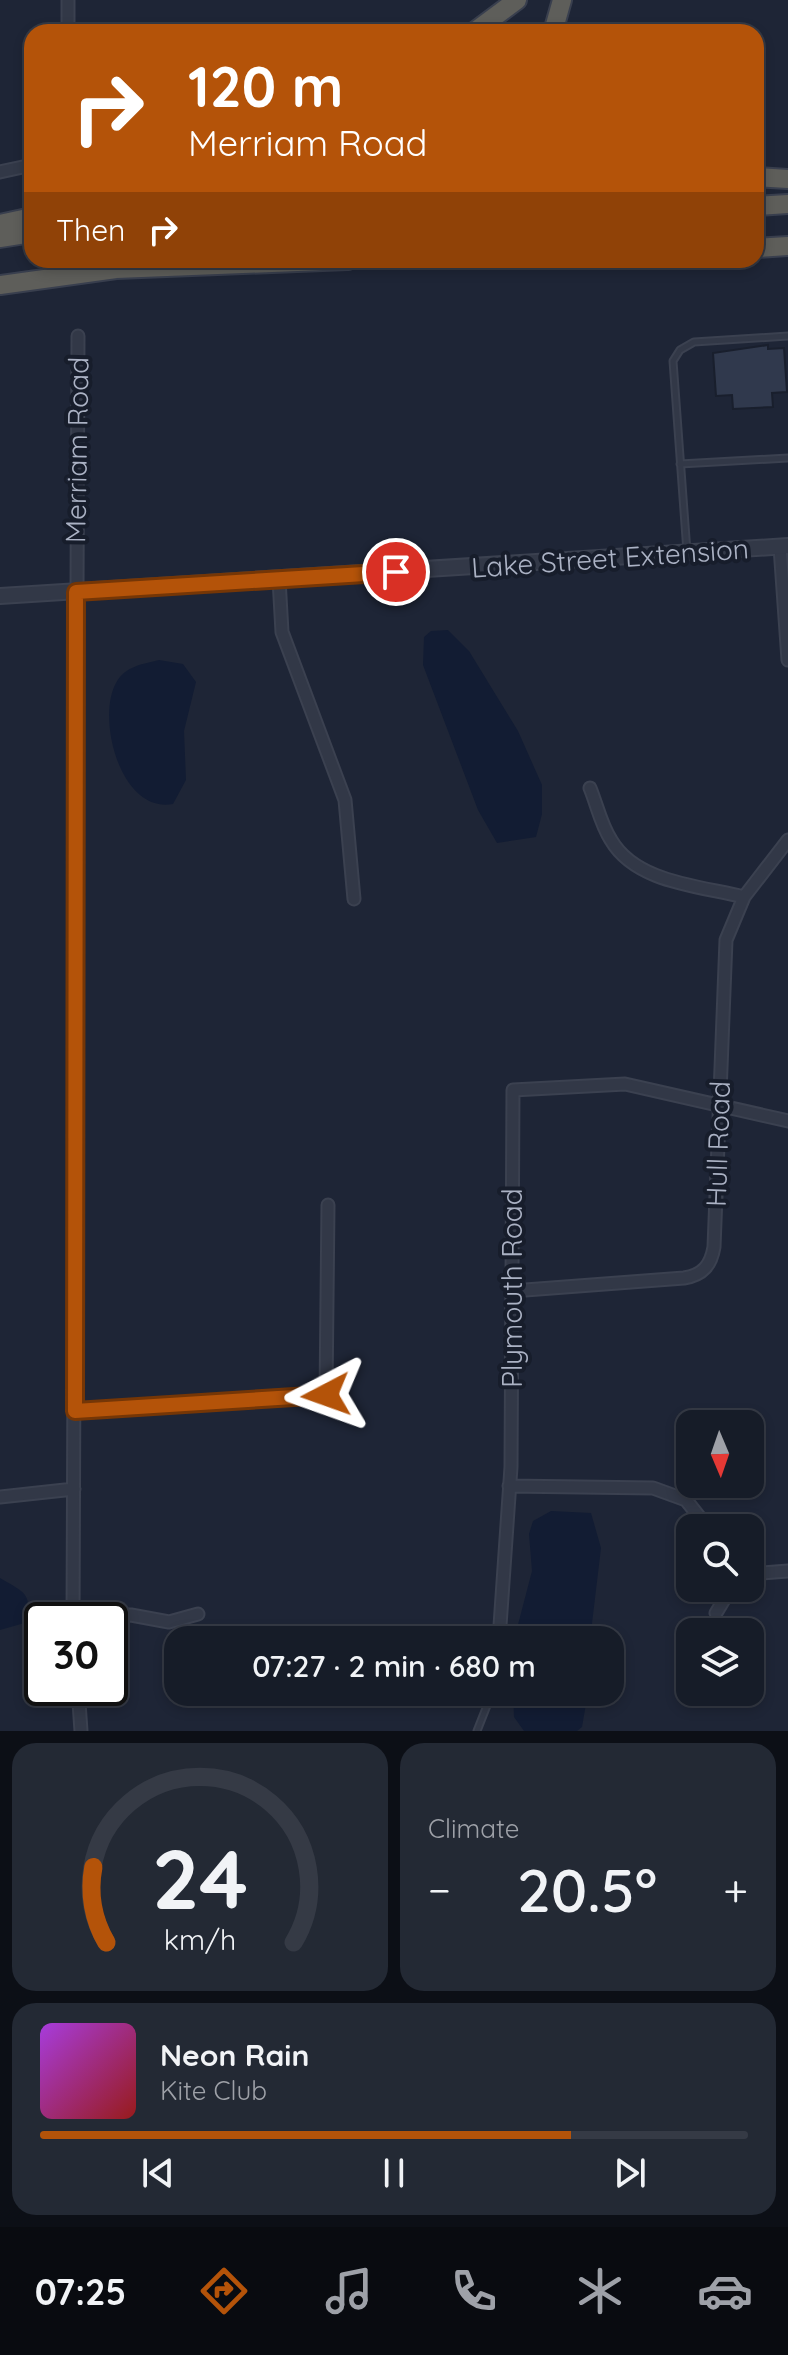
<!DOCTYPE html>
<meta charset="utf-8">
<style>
body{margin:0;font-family:Quicksand,sans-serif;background:#232934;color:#f1f3f6;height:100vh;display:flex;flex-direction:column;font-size:30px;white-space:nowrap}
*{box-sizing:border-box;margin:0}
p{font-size:26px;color:#9ea1a8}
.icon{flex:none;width:44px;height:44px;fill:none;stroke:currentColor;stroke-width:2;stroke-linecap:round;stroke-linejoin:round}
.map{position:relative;height:1731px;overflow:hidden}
.side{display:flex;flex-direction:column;gap:12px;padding:12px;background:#0c0f16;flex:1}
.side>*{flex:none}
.guide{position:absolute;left:24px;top:24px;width:740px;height:244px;border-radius:24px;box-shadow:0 4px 12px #0003,0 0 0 2px #353a45;background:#b45309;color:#fff;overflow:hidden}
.needle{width:52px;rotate:178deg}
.buttons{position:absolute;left:676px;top:1410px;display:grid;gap:16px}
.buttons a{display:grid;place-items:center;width:88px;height:88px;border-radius:16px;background:#161c28;box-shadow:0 4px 12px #0003,0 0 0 2px #353a45;font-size:40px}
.speed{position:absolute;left:24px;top:1602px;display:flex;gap:16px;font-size:40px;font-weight:700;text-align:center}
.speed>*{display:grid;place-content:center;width:104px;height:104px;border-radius:50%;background:#161c28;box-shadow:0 4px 12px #0003,0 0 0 2px #353a45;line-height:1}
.speed .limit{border:4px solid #111;border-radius:12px;background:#fff;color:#111}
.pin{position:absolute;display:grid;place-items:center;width:68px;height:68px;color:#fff;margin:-34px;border:4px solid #fff;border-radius:50%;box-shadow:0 2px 8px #0007}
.me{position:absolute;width:88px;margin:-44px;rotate:266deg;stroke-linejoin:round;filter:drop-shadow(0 0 6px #0008)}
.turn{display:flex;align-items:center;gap:28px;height:168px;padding:0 32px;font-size:36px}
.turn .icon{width:104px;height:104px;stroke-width:2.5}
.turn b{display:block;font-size:56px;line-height:68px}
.then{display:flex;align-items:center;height:76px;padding:0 32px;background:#0003;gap:16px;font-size:30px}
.big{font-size:60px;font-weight:600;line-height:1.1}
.side .card{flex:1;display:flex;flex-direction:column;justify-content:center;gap:12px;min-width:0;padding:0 28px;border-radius:24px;background:#232934}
.side .dial{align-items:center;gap:0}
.dial svg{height:208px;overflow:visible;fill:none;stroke:#353a45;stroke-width:7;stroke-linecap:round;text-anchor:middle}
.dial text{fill:#f1f3f6;stroke:none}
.song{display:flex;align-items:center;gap:24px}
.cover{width:96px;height:96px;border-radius:12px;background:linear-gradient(135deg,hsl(280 70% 55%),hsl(0 70% 35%))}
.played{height:8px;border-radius:4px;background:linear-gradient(90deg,#b45309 75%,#353a45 75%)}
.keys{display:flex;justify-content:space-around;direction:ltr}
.heat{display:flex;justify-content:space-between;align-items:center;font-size:44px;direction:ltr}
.side .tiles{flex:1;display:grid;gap:12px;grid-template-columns:1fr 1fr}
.card:last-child{grid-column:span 2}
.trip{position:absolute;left:164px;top:1626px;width:460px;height:80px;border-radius:24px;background:#161c28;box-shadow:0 4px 12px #0003,0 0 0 2px #353a45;font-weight:600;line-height:80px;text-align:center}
.dock{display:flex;height:128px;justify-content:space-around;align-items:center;background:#090b10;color:#9ea1a8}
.dock .icon{width:56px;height:56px}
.dock .current{color:#b45309}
.dock b{font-size:36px;color:#f1f3f6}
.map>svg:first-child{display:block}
.water{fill:#121c33}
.building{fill:#30394d;stroke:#191f2d;stroke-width:2}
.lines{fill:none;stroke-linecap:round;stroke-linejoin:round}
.service-casing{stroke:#3b4150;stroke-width:9}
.minor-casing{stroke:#3b4150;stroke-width:15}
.tertiary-casing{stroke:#3b4150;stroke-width:18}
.trunk-casing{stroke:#393f4e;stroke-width:22}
.service{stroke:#323847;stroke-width:5}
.minor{stroke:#323847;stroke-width:11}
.tertiary{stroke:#323847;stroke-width:14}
.trunk{stroke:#5e5e5a;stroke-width:18}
.route-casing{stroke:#753606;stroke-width:20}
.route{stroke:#b45309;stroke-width:14}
.labels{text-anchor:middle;stroke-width:8;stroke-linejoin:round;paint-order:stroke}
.street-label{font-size:28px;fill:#abb2c4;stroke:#171d2b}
</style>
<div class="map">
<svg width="788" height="1731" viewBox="0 0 788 1731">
<rect width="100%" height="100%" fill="#1e2536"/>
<path class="water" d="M448 630 469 651 518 731 542 785V814L536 837 497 843 478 810 423 665 424 637 431 631Z
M159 660 183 664 196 682 184 731 186 780 173 804C121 814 96 719 116 683 125 666 143 664 159 660Z
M551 1511 591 1513 601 1548 590 1640H514L532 1571 529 1534 533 1521Z
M0 1578C25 1593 31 1592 28 1622L0 1630Z
M513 1692H588L582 1727 577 1731H524L514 1717Z"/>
<path class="building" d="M768 345V349L784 348 787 392 772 393 773 407 733 409 732 395 716 396 713 353Z"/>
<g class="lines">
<defs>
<path id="service" d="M680 464 788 458
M687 552 673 361 680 350 694 342 788 336
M477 1731 490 1698"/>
<path id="minor" d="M68 0V32
M0 172 32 165
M780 547 788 660
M279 579 282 632 345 800 354 899
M590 788C597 805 601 825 611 840 636 883 700 886 744 897
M512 1291 684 1278C703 1275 711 1265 714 1247L726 940 744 897 788 840
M75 1411 326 1395 328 1205
M509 1486 653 1488 686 1500 708 1528
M0 1497 74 1489
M750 1574 788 1571
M716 1613 731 1588
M73 1616 131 1615 169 1622 198 1614
M73 1620 78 336
M499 1640 511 1467 513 1090 625 1084 788 1121
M78 1688 81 1731
M491 1697 492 1692"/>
<path id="tertiary" d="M0 596 788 546"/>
<path id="trunk" d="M474 32 517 0
M553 32 562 0
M756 177 788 179
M756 206 788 204
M0 224 32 217
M0 238 32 233
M756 248 788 246
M0 285 116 269 348 260"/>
</defs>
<use href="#service" class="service-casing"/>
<use href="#minor" class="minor-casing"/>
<use href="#tertiary" class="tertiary-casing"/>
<use href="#trunk" class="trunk-casing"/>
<use href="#service" class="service"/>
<use href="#minor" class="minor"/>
<use href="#tertiary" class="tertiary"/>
<use href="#trunk" class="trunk"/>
</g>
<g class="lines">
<defs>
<path id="route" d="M326 1395 75 1411 76 592 396 572"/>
</defs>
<use href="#route" class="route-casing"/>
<use href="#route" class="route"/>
</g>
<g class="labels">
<g class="street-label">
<text transform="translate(77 450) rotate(-89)" y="10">Merriam Road</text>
<text transform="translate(610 558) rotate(-4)" y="10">Lake Street Extension</text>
<text transform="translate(718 1144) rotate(-88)" y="10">Hull Road</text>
<text transform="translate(512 1288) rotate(-90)" y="10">Plymouth Road</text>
</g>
</g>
</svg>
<div class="buttons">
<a><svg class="needle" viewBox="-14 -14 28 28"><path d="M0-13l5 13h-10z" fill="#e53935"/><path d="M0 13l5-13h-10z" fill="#9ea1a8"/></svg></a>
<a><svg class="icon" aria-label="search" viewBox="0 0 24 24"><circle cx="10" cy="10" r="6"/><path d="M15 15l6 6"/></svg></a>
<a><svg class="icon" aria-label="layers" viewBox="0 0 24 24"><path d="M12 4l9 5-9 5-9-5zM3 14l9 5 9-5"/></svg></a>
</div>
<div class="speed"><div class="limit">30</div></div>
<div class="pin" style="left:396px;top:572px;background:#d93025"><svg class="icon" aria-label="arrive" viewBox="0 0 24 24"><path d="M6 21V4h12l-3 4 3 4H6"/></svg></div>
<svg class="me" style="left:326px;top:1395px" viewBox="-20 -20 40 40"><path d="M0-17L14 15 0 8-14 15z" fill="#b45309" stroke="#fff" stroke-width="4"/></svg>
<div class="trip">07:27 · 2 min · 680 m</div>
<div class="guide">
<div class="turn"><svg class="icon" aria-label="right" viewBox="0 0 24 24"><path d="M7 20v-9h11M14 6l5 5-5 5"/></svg><div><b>120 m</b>Merriam Road</div></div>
<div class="then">Then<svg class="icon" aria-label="right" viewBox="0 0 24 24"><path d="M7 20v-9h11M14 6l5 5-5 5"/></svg></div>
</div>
</div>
<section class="side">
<div class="tiles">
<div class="card dial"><svg viewBox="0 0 100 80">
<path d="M14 69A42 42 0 1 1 86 69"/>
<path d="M14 69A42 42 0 0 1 9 40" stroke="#b45309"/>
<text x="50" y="56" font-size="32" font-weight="700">24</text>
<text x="50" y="72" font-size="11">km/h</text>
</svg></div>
<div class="card"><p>Climate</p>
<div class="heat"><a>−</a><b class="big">20.5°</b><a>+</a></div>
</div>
<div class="card">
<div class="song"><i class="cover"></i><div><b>Neon Rain</b><p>Kite Club</p></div></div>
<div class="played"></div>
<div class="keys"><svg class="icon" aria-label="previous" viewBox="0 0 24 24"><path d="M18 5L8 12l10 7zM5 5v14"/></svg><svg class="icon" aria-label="pause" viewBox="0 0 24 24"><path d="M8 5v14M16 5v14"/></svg><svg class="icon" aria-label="next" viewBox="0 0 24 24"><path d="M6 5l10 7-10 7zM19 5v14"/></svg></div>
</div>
</div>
</section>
<nav class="dock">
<b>07:25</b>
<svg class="icon current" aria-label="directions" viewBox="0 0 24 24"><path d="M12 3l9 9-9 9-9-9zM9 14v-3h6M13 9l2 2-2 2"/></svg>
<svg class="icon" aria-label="music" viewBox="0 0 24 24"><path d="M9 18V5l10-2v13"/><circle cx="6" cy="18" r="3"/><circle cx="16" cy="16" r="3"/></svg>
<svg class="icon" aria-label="phone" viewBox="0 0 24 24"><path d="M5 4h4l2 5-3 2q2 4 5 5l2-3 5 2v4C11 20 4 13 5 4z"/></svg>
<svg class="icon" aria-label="climate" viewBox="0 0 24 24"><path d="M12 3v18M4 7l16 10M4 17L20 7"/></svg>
<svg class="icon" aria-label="car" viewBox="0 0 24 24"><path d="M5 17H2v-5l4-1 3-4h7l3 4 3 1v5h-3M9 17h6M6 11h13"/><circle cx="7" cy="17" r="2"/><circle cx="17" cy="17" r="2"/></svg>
</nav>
